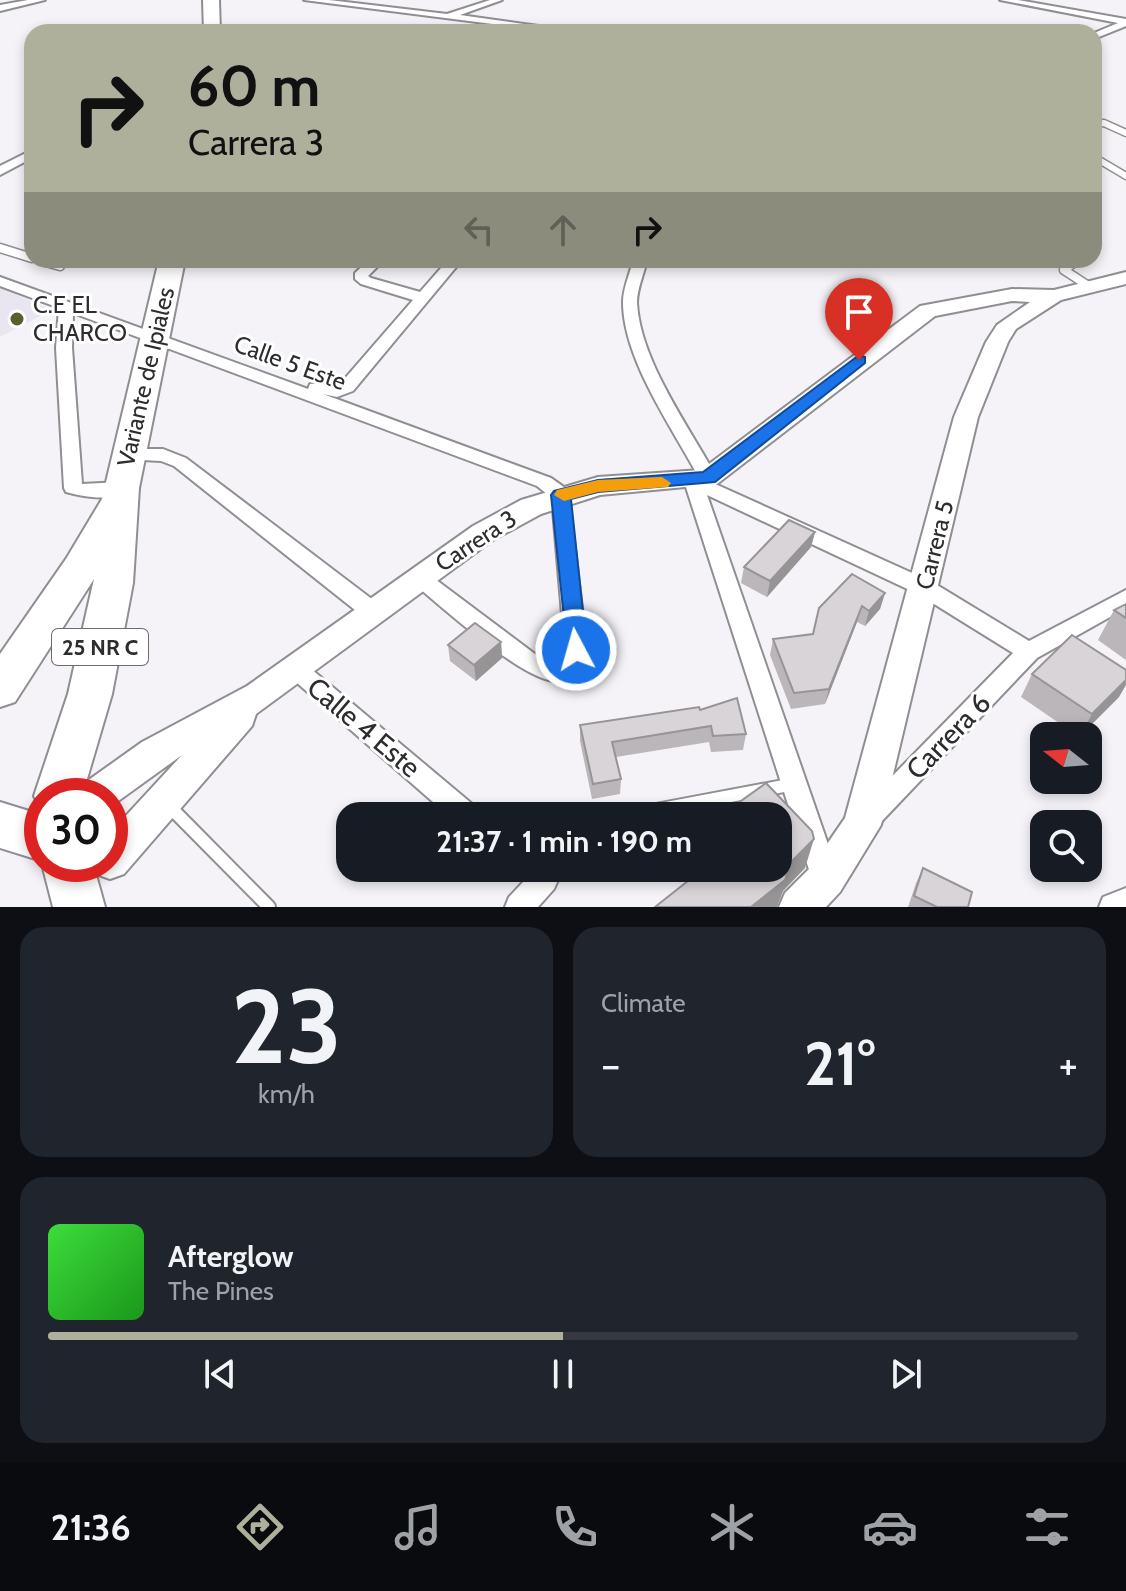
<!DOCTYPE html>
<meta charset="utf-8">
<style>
body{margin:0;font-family:Cabin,sans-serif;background:#20242c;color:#f1f3f6;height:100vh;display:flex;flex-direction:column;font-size:30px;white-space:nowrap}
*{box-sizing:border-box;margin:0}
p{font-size:26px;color:#9ea1a6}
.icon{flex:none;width:44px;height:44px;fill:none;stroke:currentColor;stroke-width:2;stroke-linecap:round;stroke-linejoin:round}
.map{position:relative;height:907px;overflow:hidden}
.drawer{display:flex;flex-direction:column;gap:20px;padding:20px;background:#0d0f14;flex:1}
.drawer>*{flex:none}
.guide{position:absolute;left:24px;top:24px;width:1078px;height:244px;border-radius:24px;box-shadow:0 4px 12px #0003;background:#aeb09b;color:#111;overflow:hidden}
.needle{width:52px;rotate:287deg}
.controls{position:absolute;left:1030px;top:722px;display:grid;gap:16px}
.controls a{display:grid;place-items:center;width:72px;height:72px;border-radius:16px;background:#171b24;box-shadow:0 4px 12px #0003;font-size:40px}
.speed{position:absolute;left:24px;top:778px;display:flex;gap:16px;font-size:40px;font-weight:700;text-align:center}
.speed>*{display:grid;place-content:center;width:104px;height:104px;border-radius:50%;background:#171b24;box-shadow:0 4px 12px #0003;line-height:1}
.speed .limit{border:12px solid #d22;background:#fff;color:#111}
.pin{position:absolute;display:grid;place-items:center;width:68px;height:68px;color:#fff;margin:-82px -34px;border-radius:50% 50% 50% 0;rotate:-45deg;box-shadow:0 0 8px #0007}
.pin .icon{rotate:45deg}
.me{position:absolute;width:88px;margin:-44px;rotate:354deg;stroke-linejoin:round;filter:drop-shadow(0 0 6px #0008)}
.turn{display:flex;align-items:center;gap:28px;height:168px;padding:0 32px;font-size:36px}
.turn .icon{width:104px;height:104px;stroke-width:2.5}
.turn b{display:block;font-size:56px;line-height:68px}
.lanes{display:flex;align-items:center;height:76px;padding:0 32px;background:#0003;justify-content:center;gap:40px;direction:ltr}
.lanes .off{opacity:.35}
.big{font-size:60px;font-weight:700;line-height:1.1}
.drawer .card{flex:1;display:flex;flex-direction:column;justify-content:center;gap:12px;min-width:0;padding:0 28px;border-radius:24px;background:#20242c}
.drawer .dial{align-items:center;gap:0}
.dial b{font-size:104px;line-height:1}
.song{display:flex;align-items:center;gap:24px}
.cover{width:96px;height:96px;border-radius:12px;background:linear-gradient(135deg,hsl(120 70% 55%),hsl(120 70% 35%))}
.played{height:8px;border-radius:4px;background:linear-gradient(90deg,#aeb09b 50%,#363941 50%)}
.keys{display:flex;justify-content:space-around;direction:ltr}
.heat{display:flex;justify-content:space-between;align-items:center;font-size:44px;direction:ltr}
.drawer .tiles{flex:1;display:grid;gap:20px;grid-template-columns:1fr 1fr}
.card:last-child{grid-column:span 2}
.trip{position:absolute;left:336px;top:802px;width:456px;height:80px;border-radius:24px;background:#171b24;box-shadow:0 4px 12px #0003;font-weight:700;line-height:80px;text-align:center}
.menu{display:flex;height:128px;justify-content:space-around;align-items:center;background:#090b0e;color:#9ea1a6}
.menu .icon{width:56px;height:56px}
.menu .active{color:#aeb09b}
.menu b{font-size:36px;color:#f1f3f6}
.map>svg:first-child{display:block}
.built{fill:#e9e6f1}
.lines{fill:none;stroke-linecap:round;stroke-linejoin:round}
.lane-far2-casing{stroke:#8f8e92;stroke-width:9}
.lane-far1-casing{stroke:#8f8e92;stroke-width:11}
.lane-casing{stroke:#8f8e92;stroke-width:16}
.street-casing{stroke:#8f8e92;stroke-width:4}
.secondary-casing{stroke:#8f8e92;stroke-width:4}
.highway-casing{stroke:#8f8e92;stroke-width:4}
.lane-far2{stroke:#fff;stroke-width:6}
.lane-far1{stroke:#fff;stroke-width:8}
.lane{stroke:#fff;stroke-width:12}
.street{fill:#fff;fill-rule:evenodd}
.secondary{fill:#fff;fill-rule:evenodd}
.highway{fill:#fff;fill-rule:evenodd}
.wall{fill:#bab6b9}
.shaded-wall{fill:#979496}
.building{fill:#d8d4d7;stroke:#979496;stroke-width:2}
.route{fill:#1a73e8;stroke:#114b97;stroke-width:2}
.slow{fill:#f59e0b}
.poi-dot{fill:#5c5e2b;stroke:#fff;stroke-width:3}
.labels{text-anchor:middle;stroke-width:6;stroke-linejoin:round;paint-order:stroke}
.shield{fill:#fff;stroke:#6c6b6d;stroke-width:2}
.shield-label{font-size:22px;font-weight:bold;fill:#2d2c2e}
.poi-label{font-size:24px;fill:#2d2c2e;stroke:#fff;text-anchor:start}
.street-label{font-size:24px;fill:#2d2c2e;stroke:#fff}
.near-street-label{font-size:28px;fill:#2d2c2e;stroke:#fff}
</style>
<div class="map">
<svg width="1126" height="907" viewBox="0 0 1126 907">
<rect width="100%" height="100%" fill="#f5f3f8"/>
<path class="built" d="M0 288 52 310 0 337Z"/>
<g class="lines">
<defs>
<path id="lane-far2" d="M1094 124 1104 123 1126 133
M1094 157 1126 176"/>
<path id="lane-far1" d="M0 248 32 258
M39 260 60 266
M1077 260 1064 270 1090 287"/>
<path id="lane" d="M170 807 269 907
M640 813 794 784"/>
<path id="street" d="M28 0H45L0 11V5Z
M304 0H329L447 14 490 0H502L460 15 582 32H555Z
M1000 0H1018L1126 19V26L1094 39V33L1118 23Z
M32 150V158L0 175V166Z
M369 260H384L368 276 371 278 420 292 448 260H462L353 391 337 397 323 394 551 478 568 490 587 650C581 662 573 679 558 681 526 684 440 605 413 583L410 578 413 573H427L539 657 554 662 565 649 552 498 537 486 73 313 72 348 82 484 121 482 130 488C117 503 84 497 66 492L64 488 56 348 59 308 0 286V277L308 389 310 384C321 382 331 389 341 383L413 300 361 284 355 279V273Z
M633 260H647C644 274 637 288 637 303 640 361 690 428 717 478L713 483 932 582 1029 641 1126 590V608L1037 658 881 822 872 826 863 822 859 814 863 806 1013 653 918 594 707 495 840 879 836 888 826 892 816 888 812 879 684 481 686 477 698 476C672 427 623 359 623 302 623 288 630 274 633 260Z
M129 449H163L186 458 381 606 384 612 381 618 373 620 365 618 174 466 161 461 123 459 120 455 123 451Z
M296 660 304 663 477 808 481 816H449L288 675 285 669 288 663Z
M516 868H550L558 880 554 889 538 907H505L509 897 524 881Z
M1126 888V907H1099L1103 897Z"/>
<path id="secondary" d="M1126 272V284L1061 300 1016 329 1008 342 978 417 881 825 840 892 826 907H779L785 893 812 866 845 818 954 417 986 342 997 325 1030 302 1012 301 935 316 717 484 600 495 541 514 493 540 256 714 252 726 124 874 110 879 96 874 92 864H110V833L182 755 110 807V796H78L83 784 142 742 247 686 473 526 521 500 598 477 701 470 920 306 1012 289 1054 290Z"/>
<path id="highway" d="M203 0H219L220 32H204Z
M159 260H185L139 488 133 583 112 694 82 796H42V812L34 796 68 694 94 579 15 702 0 707V654L66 559 102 499Z
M0 802 42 815V861L0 848Z
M42 864H93L105 907H53Z"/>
</defs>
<use href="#lane-far2" class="lane-far2-casing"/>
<use href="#lane-far1" class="lane-far1-casing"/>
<use href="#lane" class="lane-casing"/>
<use href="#street" class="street-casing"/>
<use href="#secondary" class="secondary-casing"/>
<use href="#highway" class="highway-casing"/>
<use href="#lane-far2" class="lane-far2"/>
<use href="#lane-far1" class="lane-far1"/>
<use href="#lane" class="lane"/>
<use href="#street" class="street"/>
<use href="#secondary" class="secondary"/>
<use href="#highway" class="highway"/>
</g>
<path class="wall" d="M815 532 811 547 767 597 741 583 744 567Z
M885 593 880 609 865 626 857 622 825 704 791 709 770 655 773 639 813 634 819 608Z
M1126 604V660L1098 640 1114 610Z
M501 642 502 658 476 681 450 661 448 645Z
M1032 674 1119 697 1080 736H1078L1021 697Z
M700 710 746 734 743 750 711 752 709 742 616 757 621 779 620 794 592 799 580 741V725Z
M679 868H805L783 891 777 907H655L686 882 678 872Z
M923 868 968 907H908L916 883Z"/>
<path class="shaded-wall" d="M815 532 811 547 767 597 770 581Z
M885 593 880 609 865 626 869 611Z
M862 606 857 622 825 704 829 689Z
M501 642 502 658 476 681 474 665Z
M1126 680V685L1119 697 1080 736 1092 714Z
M814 839 805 868 783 891 777 907H751L791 862Z"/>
<path class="building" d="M789 520 815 532 770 581 744 567Z
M852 574 885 593 869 611 862 606 829 689 794 693 773 639 813 634 819 608Z
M1126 604V618L1114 610Z
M475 623 501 642 474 665 448 645Z
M1072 635 1126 670V680L1092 714 1032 674Z
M737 698 746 734 713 736 711 726 612 742 621 779 593 784 580 725 699 707 700 710Z
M766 783 812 831 814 839 791 862 785 880 751 907H655L703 869 702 868H778V816H720Z
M923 868 972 892 968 907H937L914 896Z"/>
<path class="route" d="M859 355 865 357V363L715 482 598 492 571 499 587 650 584 656H568L551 495 554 491 598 480 703 472Z"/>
<path class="slow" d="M662 477 671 483 668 487 598 492 564 501 554 495 557 490 598 480Z"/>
<circle class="poi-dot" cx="17" cy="319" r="8"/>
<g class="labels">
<rect class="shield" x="52" y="629" width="96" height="36" rx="6"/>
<g class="shield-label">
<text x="100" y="655">25 NR C</text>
</g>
<g class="poi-label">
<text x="33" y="313">C.E EL<tspan x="33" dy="28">CHARCO</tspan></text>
</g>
<g class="street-label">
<text transform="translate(290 363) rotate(20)" y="8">Calle 5 Este</text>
<text transform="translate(146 377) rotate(-77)" y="8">Variante de Ipiales</text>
<text transform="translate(476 541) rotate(-33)" y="8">Carrera 3</text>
<text transform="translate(935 545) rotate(-76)" y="8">Carrera 5</text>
</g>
<g class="near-street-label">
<text transform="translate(364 727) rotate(40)" y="10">Calle 4 Este</text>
<text transform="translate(948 736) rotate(-46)" y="10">Carrera 6</text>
</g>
</g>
</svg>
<div class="controls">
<a><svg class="needle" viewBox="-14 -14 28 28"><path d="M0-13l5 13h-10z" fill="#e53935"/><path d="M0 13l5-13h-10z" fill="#9ea1a6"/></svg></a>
<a><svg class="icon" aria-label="search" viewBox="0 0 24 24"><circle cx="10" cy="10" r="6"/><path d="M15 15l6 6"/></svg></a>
</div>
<div class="speed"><div class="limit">30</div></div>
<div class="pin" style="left:859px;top:360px;background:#d93025"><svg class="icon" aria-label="arrive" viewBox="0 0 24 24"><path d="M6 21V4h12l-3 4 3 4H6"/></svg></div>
<svg class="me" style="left:576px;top:650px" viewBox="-20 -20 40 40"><circle r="17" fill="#1a73e8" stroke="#fff" stroke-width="3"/><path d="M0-11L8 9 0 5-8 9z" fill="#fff"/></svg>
<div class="trip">21:37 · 1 min · 190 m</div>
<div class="guide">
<div class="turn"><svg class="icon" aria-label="right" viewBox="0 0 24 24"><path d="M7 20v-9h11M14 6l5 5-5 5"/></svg><div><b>60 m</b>Carrera 3</div></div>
<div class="lanes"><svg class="icon off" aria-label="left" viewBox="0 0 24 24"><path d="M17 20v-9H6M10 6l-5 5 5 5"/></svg><svg class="icon off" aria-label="ahead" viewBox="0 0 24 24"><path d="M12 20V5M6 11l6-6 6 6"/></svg><svg class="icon" aria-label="right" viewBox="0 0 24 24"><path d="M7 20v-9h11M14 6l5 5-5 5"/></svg></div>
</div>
</div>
<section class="drawer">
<div class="tiles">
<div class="card dial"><b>23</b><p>km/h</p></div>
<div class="card"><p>Climate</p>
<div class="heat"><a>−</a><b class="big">21°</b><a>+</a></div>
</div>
<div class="card">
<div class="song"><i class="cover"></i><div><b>Afterglow</b><p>The Pines</p></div></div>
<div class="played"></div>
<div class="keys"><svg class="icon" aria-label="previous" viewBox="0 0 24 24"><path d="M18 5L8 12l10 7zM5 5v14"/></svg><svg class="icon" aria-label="pause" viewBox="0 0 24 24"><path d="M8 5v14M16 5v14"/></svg><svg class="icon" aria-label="next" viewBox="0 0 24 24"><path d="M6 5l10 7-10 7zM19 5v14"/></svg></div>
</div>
</div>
</section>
<nav class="menu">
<b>21:36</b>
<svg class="icon active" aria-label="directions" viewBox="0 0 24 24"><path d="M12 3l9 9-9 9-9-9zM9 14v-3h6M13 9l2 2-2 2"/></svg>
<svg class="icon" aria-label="music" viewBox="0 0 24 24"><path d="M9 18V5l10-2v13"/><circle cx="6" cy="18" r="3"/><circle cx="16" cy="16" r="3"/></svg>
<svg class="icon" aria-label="phone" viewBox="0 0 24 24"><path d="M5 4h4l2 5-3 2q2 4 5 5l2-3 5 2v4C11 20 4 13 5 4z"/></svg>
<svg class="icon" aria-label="climate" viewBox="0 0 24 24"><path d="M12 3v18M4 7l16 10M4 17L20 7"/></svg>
<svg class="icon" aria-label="car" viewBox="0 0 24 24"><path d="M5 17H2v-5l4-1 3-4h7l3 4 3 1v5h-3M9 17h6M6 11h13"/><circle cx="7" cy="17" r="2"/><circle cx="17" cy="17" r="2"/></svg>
<svg class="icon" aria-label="filters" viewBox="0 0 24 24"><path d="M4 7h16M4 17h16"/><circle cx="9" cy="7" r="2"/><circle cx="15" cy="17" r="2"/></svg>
</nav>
